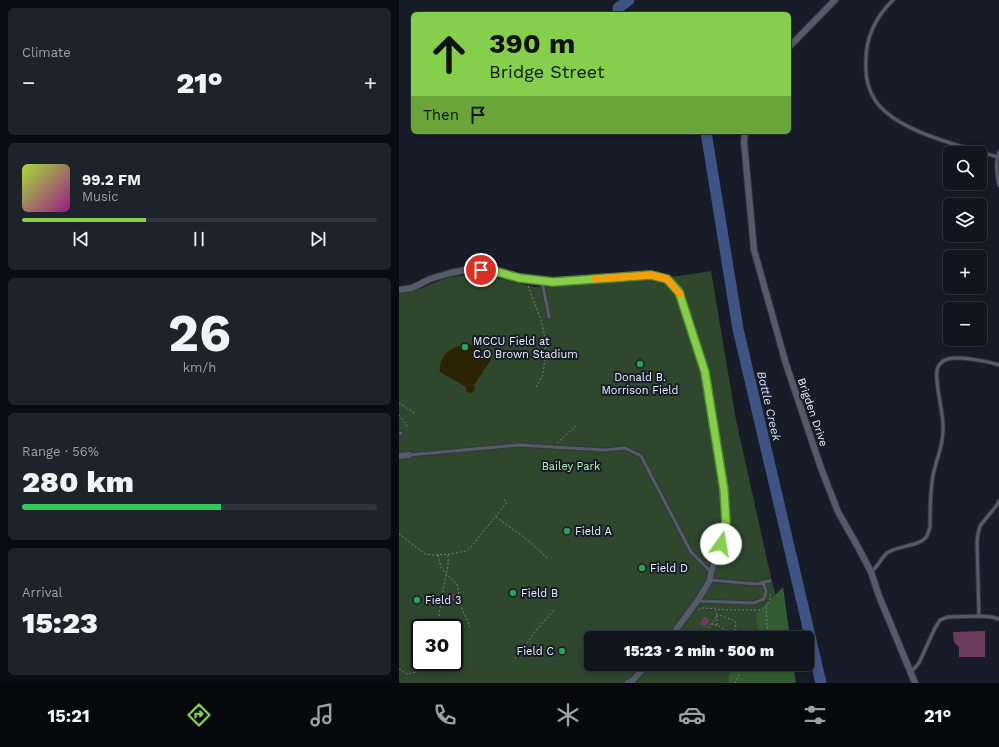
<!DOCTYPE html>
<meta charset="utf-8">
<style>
body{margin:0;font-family:"Work Sans",sans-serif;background:#1e222b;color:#f1f3f6;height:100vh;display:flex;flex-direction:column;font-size:15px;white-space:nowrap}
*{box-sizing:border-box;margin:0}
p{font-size:13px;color:#9c9fa4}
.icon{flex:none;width:22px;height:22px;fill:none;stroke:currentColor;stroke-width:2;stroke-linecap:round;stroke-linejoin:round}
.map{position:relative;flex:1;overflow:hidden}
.panel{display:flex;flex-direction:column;gap:8px;padding:8px;background:#090c10;width:399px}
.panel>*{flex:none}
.hud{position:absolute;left:12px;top:12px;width:380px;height:122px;border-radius:6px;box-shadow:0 2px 6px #0003,0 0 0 1px #30343c;background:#85cf4c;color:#111;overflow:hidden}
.fabs{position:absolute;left:544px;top:146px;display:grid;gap:8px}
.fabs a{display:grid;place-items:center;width:44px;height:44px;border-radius:6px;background:#11151e;box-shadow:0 2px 6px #0003,0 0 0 1px #30343c;font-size:20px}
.speed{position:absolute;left:12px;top:619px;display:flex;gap:8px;font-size:20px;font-weight:700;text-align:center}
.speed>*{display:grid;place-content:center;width:52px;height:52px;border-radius:50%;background:#11151e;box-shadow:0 2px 6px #0003,0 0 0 1px #30343c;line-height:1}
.speed .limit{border:2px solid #111;border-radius:6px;background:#fff;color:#111}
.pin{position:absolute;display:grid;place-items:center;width:34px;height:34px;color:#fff;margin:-17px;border:2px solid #fff;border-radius:50%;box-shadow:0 1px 4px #0007}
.me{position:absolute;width:44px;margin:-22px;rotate:13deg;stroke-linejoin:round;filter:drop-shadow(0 0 3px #0008)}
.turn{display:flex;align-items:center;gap:14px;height:84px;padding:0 12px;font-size:18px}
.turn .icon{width:52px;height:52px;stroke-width:2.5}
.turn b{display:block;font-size:28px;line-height:34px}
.then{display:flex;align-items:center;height:38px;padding:0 12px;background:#0003;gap:8px;font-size:15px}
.big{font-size:30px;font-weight:800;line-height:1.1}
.panel .card{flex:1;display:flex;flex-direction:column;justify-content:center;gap:6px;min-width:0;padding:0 14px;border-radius:6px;background:#1e222b}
.panel .dial{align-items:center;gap:0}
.dial b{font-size:52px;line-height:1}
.song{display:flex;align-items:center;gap:12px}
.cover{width:48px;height:48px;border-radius:6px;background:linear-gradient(135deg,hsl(80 70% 55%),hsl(310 70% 35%))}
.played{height:4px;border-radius:2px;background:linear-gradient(90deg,#85cf4c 35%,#30343c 35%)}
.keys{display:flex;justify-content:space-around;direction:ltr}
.heat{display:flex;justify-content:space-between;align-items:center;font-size:22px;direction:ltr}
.charge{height:6px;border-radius:3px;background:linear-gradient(90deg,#34c759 56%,#30343c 0)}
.trip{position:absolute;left:185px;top:631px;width:230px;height:40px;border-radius:6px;background:#11151e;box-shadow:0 2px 6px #0003,0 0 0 1px #30343c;font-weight:800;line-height:40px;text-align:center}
.dock{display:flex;height:64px;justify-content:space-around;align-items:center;background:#07080c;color:#9c9fa4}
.dock .icon{width:28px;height:28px}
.dock .selected{color:#85cf4c}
.dock b{font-size:18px;color:#f1f3f6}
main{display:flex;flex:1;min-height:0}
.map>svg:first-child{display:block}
.green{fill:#2e472d;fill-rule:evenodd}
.forest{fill:#335c31}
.sand{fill:#2b2302}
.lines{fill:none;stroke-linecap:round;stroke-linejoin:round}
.river{stroke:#3f5484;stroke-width:11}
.building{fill:#6d3b5d}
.service-casing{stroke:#33353f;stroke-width:5}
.minor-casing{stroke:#33353f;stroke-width:8}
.path{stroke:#787c86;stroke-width:1;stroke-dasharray:2 2;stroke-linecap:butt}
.service{stroke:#555b69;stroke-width:3}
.minor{stroke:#555b69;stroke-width:6}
.route-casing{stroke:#568731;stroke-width:10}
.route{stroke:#85cf4c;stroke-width:7}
.slow{stroke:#f59e0b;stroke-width:7}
.leisure-dot{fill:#2e9e5b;stroke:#171c28;stroke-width:1.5}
.labels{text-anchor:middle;stroke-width:4;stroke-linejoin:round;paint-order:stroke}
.poi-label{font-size:11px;fill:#eff3fb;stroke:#171c28;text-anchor:start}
.street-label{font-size:11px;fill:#eff3fb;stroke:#171c28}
.park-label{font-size:11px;fill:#b5f5b0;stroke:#171c28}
.water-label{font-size:12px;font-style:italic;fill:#cfdefd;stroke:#171c28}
</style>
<main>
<section class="panel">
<div class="card"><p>Climate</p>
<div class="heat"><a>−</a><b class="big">21°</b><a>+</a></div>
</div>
<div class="card">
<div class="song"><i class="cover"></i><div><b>99.2 FM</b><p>Music</p></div></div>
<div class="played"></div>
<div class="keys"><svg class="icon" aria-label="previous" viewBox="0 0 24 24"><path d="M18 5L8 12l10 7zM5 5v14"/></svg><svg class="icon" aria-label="pause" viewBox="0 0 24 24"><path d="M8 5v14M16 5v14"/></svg><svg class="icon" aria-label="next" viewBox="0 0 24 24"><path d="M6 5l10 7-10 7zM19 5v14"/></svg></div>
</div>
<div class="card dial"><b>26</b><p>km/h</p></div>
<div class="card"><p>Range · 56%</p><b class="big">280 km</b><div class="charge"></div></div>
<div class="card"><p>Arrival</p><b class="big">15:23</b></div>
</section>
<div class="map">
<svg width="600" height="683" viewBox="0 0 600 683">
<rect width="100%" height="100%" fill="#171c28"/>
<path class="green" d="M312 271 337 420 371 573 387 638H192V664H393L369 683H0V294L20 289 50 277 82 274 135 287 253 280ZM21 628H55V662H21Z"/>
<path class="forest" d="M384 587 391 638H360L357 615Z
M334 664H394L397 683H328Z"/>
<path class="sand" d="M63 345C77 343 85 349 92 360L75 385 76 388 75 391 72 393 67 391V387L41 372C40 357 50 348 63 345Z"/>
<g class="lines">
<path class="river" d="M220 14 219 8 230 0
M307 132 339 329 422 683"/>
</g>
<path class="building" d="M56 594V601H49V595Z
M306 616 311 620 306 627 301 623Z
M586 631V657H560V647L555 642 554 632Z"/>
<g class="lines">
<defs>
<path id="service" d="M494 0C478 16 467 36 467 59 466 73 468 88 476 100 497 132 563 146 598 157
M600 152C596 163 598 174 600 185
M143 281 150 317
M0 433H2
M10 455 120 445 206 450 226 448 242 456 292 552 312 572
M600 501 598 505 585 521 581 526 579 534 578 542 580 616 593 617 600 619
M472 572C479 567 482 558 488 553 499 545 521 547 528 536 529 533 530 530 531 527 531 510 531 492 534 475 538 457 545 444 544 424 544 412 534 375 539 367 541 363 545 360 549 359 559 356 589 361 600 365
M311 580 357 584 371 581
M298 601 355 603 365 599 367 591 364 582
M512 672 520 663 536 628 541 620 549 617 580 616"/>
<path id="minor" d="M390 47 436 0
M346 132 345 142 355 250 387 364 422 468 439 512 459 547 472 572 480 596 516 683
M0 290 13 288 31 279 51 273 66 270H82L99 272 120 278 154 283 252 275 268 279 280 292 302 360 306 372 310 397 325 490 327 522 324 536 320 552 312 572 311 580 299 600 271 638
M0 456 10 455
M229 683 233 681 249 664"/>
</defs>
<use href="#service" class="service-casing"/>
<use href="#minor" class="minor-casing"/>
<path class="path" d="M129 286 142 320 147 341 146 358 144 375 136 389
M0 403 15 413
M0 415 9 427
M158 443 178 425
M97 517 129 540 149 559
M0 534 26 554 34 555 52 554 67 551 72 547 108 502 104 498
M39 555 42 567 46 573 58 584 62 606 65 614 71 626 70 627
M367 607 368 624 370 638
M300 610 302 608H307L327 610H361L368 605 371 599 372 593
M313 623 314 625H318L329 631 335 632 337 638
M318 625V616C322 615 323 616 328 618 337 621 339 621 335 632
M39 628C40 614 42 600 45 586 47 574 50 567 49 554
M302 638 318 616 317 610
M325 638V635L328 631
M116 659 139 628 156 609
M0 669 8 674 17 672 25 662
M336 683 345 664"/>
<use href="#service" class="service"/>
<use href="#minor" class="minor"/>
</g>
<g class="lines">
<defs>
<path id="route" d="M82 270 99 272 120 278 154 282 252 275 268 279 280 292 306 372 325 490 327 522 322 544"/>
</defs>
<use href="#route" class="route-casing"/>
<use href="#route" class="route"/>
<path class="slow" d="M196 279 252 275 268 279 281 294"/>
</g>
<g class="leisure-dot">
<circle cx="66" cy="347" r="4"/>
<circle cx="241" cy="364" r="4"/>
<circle cx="168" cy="531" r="4"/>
<circle cx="243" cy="568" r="4"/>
<circle cx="114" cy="593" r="4"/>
<circle cx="18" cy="600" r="4"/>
<circle cx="163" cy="651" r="4"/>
</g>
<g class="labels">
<g class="poi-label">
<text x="74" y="345">MCCU Field at<tspan x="74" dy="13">C.O Brown Stadium</tspan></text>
<text x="241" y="381" text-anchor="middle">Donald B.<tspan x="241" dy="13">Morrison Field</tspan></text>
<text x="176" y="535">Field A</text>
<text x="251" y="572">Field D</text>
<text x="122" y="597">Field B</text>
<text x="26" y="604">Field 3</text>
<text x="155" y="655" text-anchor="end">Field C</text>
</g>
<g class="street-label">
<text transform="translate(414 412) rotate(71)" y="4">Brigden Drive</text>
</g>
<g class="park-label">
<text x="172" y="470">Bailey Park</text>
</g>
<g class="water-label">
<text transform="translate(370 406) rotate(77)" y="4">Battle Creek</text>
</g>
</g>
</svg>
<div class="fabs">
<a><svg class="icon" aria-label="search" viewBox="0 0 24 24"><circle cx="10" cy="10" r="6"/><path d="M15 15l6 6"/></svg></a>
<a><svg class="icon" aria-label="layers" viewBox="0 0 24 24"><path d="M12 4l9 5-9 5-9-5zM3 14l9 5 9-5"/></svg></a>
<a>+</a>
<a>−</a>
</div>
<div class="speed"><div class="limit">30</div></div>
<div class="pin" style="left:82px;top:270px;background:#d93025"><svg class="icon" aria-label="arrive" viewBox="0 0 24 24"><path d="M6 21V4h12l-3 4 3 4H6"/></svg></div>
<svg class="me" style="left:322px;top:544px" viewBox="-20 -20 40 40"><circle r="19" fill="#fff"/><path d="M0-13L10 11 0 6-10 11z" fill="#85cf4c"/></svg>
<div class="trip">15:23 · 2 min · 500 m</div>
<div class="hud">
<div class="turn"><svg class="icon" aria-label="ahead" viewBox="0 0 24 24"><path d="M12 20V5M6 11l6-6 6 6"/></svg><div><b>390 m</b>Bridge Street</div></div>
<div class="then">Then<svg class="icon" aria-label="arrive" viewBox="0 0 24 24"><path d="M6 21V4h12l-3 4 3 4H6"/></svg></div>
</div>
</div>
</main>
<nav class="dock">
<b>15:21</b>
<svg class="icon selected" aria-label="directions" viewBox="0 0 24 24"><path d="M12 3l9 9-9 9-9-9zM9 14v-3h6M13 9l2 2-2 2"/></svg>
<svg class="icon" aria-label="music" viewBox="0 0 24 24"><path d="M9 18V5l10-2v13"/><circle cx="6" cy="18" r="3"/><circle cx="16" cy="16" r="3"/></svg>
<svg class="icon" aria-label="phone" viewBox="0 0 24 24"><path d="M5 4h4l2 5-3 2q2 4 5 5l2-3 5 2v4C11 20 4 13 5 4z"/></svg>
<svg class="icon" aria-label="climate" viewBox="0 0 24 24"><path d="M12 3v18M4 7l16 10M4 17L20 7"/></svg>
<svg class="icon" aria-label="car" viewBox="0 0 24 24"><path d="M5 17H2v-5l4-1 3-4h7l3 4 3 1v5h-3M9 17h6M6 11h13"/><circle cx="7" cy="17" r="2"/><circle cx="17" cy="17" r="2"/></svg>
<svg class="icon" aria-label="filters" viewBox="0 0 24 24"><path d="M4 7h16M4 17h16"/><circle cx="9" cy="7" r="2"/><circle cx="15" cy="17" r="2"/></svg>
<b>21°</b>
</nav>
